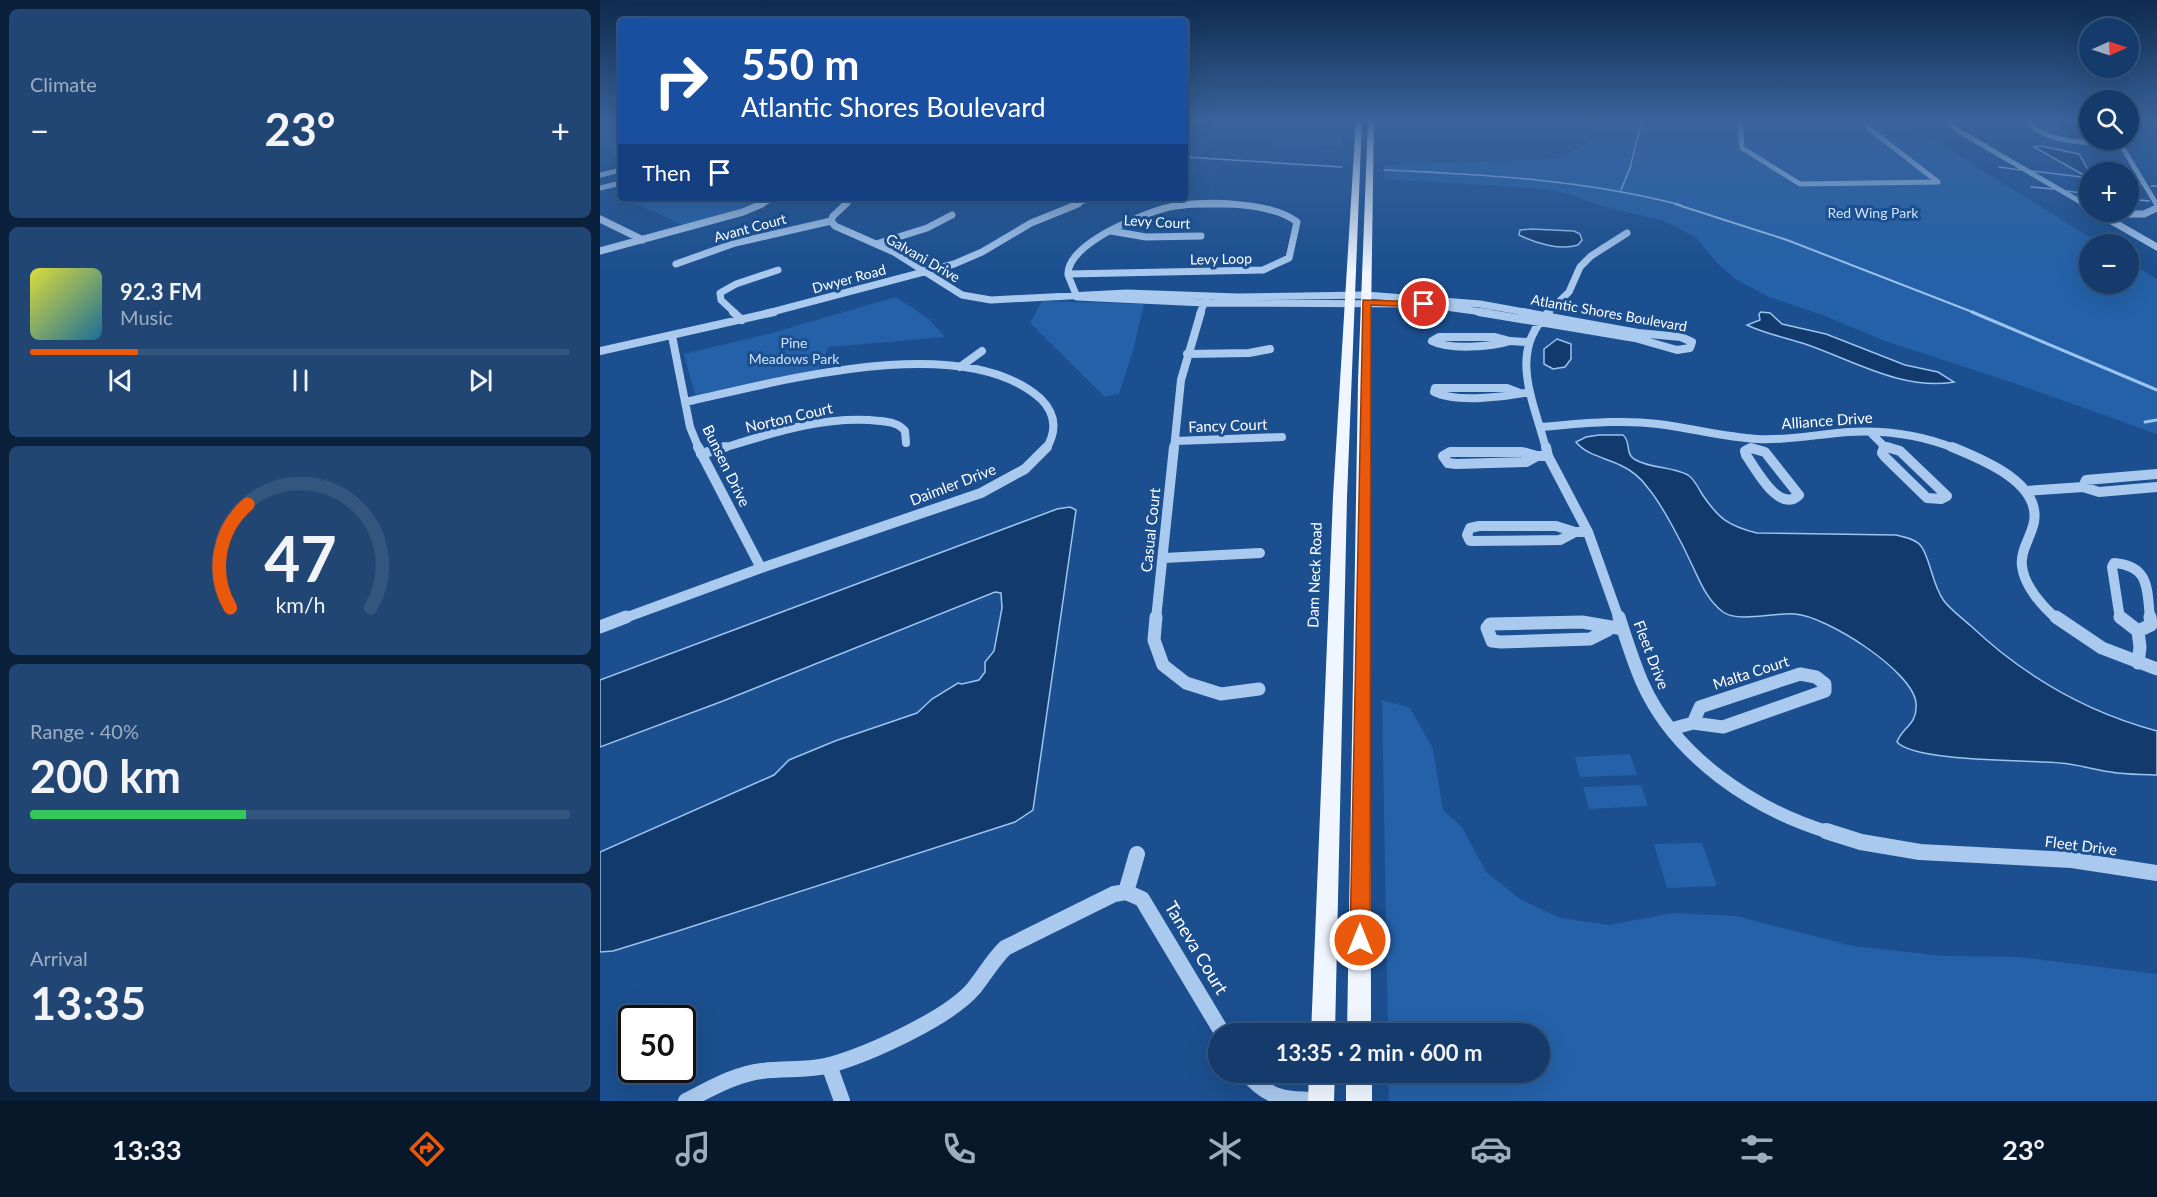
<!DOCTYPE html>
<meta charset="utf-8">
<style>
body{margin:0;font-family:Lato,sans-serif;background:#214673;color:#f1f3f6;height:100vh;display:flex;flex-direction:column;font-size:22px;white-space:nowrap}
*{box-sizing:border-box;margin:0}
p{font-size:20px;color:#9dadc1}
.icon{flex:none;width:33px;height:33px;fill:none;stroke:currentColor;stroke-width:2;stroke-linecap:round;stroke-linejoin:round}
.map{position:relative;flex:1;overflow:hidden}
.drawer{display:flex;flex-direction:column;gap:9px;padding:9px;background:#0b203b;width:600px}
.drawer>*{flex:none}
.top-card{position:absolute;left:18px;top:18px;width:570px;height:183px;border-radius:6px;box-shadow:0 6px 24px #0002,0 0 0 2px #33557e;background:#1a4fa0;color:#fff;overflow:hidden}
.needle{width:39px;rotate:87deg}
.controls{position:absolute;left:1479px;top:18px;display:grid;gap:12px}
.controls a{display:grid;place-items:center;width:60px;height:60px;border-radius:50%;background:#143b6b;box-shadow:0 6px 24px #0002,0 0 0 2px #33557e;font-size:30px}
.speed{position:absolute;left:18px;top:1005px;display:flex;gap:12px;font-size:30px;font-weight:700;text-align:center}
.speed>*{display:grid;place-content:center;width:78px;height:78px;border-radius:50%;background:#143b6b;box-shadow:0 6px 24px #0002,0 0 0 2px #33557e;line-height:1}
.speed .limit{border:3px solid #111;border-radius:9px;background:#fff;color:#111}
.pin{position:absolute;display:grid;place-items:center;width:51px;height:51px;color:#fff;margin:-26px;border:3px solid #fff;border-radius:50%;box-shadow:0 2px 6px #0007}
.me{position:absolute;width:66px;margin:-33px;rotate:0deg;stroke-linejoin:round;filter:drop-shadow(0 0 4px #0008)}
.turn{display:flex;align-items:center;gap:21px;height:126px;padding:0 24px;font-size:27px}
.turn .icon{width:78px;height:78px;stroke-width:2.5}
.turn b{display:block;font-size:42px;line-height:51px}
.then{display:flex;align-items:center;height:57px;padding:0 24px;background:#0003;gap:12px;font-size:22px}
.big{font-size:45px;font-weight:700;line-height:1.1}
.drawer .card{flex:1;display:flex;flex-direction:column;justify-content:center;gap:9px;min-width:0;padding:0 21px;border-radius:9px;background:#214673}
.drawer .dial{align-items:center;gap:0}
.dial svg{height:156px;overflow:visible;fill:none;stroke:#33557e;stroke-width:7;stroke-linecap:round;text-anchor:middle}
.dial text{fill:#f1f3f6;stroke:none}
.song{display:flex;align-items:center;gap:18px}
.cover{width:72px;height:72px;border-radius:9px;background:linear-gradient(135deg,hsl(60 70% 55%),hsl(200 70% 35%))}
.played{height:6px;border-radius:3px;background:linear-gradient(90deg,#ea580c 20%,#33557e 20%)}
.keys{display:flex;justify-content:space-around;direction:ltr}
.heat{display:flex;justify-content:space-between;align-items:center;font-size:33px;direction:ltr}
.charge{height:9px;border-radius:4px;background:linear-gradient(90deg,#34c759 40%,#33557e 0)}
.trip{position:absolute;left:608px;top:1023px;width:342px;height:60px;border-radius:30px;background:#143b6b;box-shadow:0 6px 24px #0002,0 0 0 2px #33557e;font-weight:700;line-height:60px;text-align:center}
.menu{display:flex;height:96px;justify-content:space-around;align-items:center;background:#08182b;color:#9dadc1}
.menu .icon{width:42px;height:42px}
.menu .active{color:#ea580c}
.menu b{font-size:27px;color:#f1f3f6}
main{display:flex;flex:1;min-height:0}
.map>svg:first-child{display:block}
.green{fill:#2461a8}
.water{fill:#123a6d;stroke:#9cc4f0;stroke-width:1.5}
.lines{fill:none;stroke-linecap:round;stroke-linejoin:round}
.stream-far2{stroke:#9cc4f0;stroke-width:1.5}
.stream-far1{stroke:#9cc4f0;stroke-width:2}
.stream{stroke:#9cc4f0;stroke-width:3}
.minor-far5{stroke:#a9c9ee;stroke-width:5}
.minor-far4{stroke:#a9c9ee;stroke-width:7}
.minor-far3{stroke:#a9c9ee;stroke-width:8}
.minor-far2{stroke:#a9c9ee;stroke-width:10}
.minor-far1{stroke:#a9c9ee;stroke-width:13}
.minor{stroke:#a9c9ee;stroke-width:16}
.major{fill:#f0f6ff;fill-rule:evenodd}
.route{fill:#ea580c;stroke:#983908;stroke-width:1.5}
.labels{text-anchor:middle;stroke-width:6;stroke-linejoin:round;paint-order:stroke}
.far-park-label{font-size:14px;fill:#cfe3fa;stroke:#1b4f8f}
.far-street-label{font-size:14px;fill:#fff;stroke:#1b4f8f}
.street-label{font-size:15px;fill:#fff;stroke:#1b4f8f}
.near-street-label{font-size:18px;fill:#fff;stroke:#1b4f8f}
</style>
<main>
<section class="drawer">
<div class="card"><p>Climate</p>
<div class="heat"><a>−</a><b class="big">23°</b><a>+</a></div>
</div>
<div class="card">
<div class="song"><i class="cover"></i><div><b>92.3 FM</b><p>Music</p></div></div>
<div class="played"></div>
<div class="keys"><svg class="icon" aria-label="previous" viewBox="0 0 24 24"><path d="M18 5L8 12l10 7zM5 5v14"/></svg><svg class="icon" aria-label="pause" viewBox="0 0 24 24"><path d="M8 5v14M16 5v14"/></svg><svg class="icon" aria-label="next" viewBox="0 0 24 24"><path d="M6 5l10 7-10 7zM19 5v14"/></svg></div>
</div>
<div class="card dial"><svg viewBox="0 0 100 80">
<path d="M14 69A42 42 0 1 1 86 69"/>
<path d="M14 69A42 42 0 0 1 23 16" stroke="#ea580c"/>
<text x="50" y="56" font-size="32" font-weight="700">47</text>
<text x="50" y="72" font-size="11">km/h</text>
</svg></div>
<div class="card"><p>Range · 40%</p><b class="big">200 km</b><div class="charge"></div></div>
<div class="card"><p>Arrival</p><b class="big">13:35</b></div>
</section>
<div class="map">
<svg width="1557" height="1101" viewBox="0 0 1557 1101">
<rect width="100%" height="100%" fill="#1b4f8f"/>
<path class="green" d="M1026 119H1300L1501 244H1490V284H1528L1529 262 1557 279V434L1414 383 1285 341 1225 316 1169 297 1137 280 1118 264 1096 237 1064 221 1002 206 969 194 934 188 784 179V165L952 159 962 157 999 136 980 124Z
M21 123V157L0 146V127Z
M699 131H744L742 145 678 146 682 134Z
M23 198H170L155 206 88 227Z
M296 297 329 319 345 337 229 347 218 370 96 398 84 354 168 334Z
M442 301 544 304 533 351 519 394 505 397 430 323Z
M782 700 810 708 833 749 843 810 862 827 886 872 920 899 960 918 1009 925 1073 913 1136 916 1253 946 1343 956 1419 957 1557 974V1101H789L788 1073 939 1072V1034L788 1033Z
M1030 754 1037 775 980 777 975 757Z
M1041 785 1048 806 989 809 983 787Z
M1102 843 1117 886 1067 888 1054 844Z"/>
<path class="water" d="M1441 146 1479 154 1488 170 1489 178 1434 147Z
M931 229 974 231 980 234 982 240 978 245C961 251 935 243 919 235L920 230Z
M1161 312 1170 313 1182 324 1226 334 1305 365 1338 372 1354 382C1304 391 1254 361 1208 345 1188 338 1165 334 1147 325L1160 320 1159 314Z
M957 339 971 344V359L965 367 953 369 944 364V349Z
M999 435H1023C1031 441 1025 453 1034 459 1050 469 1071 466 1088 475 1094 479 1098 487 1102 494 1118 518 1128 526 1157 533L1296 535C1304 537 1316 539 1321 546 1330 557 1332 585 1344 601 1351 610 1362 618 1371 626 1424 676 1486 712 1557 731V775C1542 774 1526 775 1511 772 1494 770 1477 764 1460 763 1430 760 1314 762 1297 742 1302 727 1318 725 1316 703 1313 671 1226 616 1195 614 1176 612 1139 623 1123 612 1108 601 1101 584 1093 567 1083 545 1063 506 1048 488 1041 478 1031 470 1020 465 1006 458 986 455 976 442L986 437Z
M470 507 476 510 433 810 415 822 78 931 13 951 0 952V852L174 775 189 760 235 741 317 713 332 699 358 683 362 684 379 680 385 672V662L394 651 402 608 401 593 395 592 123 701 0 747V680L457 509Z"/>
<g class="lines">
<path class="stream-far2" d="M585 157 742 167
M1399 167 1420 170
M784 170C887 175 980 179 1081 205
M1432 171 1490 178
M1528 183 1541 184
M1551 186H1557
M1431 187 1453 189
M1021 190 1030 168 1042 119
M1466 191 1490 194
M1528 199 1549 201"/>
<path class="stream-far1" d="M1075 204 1187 240 1375 313"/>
<path class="stream" d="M1372 312 1557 390
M1545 422 1557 420"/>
<path class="minor-far5" d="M1140 119 1142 148 1200 184 1338 182 1271 130 1268 127 1272 119
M1344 119 1357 130 1486 205
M1425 119C1445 145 1490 142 1520 144
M1518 140 1557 205
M0 175 21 170
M0 188 21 183
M251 200H285
M159 205 176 198
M245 205 253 198
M474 205 492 198
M579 205H633"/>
<path class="minor-far4" d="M246 204 233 216 231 221 235 226 294 252 362 295 391 300 527 293 638 297 766 295 880 304 930 313
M1483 204 1490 208
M1496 212 1557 247
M1502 214H1544L1557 208
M0 219 43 240
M511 231 546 237 601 236
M276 244 327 228 352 215
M0 251 143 212 162 204
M76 264 135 243 231 221
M468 274 663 270 689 258 697 222C672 202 607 201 575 206 549 210 466 243 468 275L477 297
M477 297 604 303 824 304 889 313
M135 313 121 300 120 293 136 284 178 270
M168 313 354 264 382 252 431 223 478 204
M600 313 607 297
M947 313 969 292 980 267 991 256 1027 233"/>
<path class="minor-far3" d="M133 312 142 320
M879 312 1035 338 1077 350 1090 348 1092 342 1081 337 1038 333 922 312
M72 336 90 427 99 449
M839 337H895L910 341C892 347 849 350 832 341Z
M910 341 928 342
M0 351 174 312
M587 354 649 353 670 349
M360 367 382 351
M920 393 907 388H835L834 392C856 403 905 397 930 392
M86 402C177 382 364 329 441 399 456 414 457 431 446 449
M940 427C979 424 1019 419 1058 424 1091 428 1124 437 1157 439 1188 441 1218 434 1248 432 1284 430 1322 435 1356 449
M1271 433 1284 446
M575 441 682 437
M1284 446 1292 449
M120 449C172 433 224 415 280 421 289 422 299 423 305 431L306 443
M574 449 581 380 601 312
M946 449C934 401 907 352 949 312
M1150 449H1153
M1283 449 1284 446"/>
<path class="minor-far2" d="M98 447 161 568
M946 447 948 456 988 532 1019 619
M1284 447 1282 453 1285 457 1327 498 1341 499 1347 496 1300 451 1287 447
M1352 447C1381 459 1441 482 1434 522 1431 537 1420 551 1422 566 1424 586 1443 607 1457 619
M1151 448 1165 452 1199 495C1179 514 1156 469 1146 455L1145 451Z
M850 452H922L937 456 926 462 856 464 848 463 843 456Z
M101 454 125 447
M937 456H948
M1483 487 1486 480 1557 474
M1426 491 1483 487 1499 492 1557 487
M879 526H956L975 532 960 540 870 541 867 535 870 528Z
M975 532H988
M564 558 660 553
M22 619 161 568 381 493 425 469 447 447
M556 619 574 447
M1520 619 1512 567 1514 563C1550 566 1547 589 1550 619"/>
<path class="minor-far1" d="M556 617 554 640 563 665 586 683 621 694 659 689
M1019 617C1026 639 1033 661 1042 682 1075 757 1154 810 1231 833
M1456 617 1502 648 1557 669
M1520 617 1538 631
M0 627 26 617
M1008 630 990 639 901 642 892 641 887 628 890 624 982 622 1023 629
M1538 631 1540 647 1538 663
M1538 631 1551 625 1550 617
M1200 674 1216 677 1225 684V691L1123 727 1093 723 1100 707Z
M1071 729 1093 723"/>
<path class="minor" d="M1226 831 1261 842 1320 852 1472 860 1557 873
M526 892 537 854
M229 1065 242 1101
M646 1072C668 1100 688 1100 721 1100
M86 1101C110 1089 135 1074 162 1071 185 1068 208 1071 230 1065 269 1054 349 1018 374 988 385 974 393 960 405 948L514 894 526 892 542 899 623 1034"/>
<path class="major" d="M756 119H762L747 497 735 1034H711L733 497Z
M768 119H774L770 381 771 1034H747L758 381Z
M709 1072H735L734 1101H708Z
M746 1072H772V1101H746Z"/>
</g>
<linearGradient id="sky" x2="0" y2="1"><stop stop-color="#0f2b4f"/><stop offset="0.44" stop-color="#39639b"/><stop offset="1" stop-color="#39639b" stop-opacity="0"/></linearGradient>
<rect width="1557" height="273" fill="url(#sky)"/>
<path class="route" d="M763 300 824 302 829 304 824 307 771 305 770 940 767 947 760 950 753 947 750 940Z"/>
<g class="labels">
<g class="far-park-label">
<text x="1273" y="218">Red Wing Park</text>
<text x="194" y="348">Pine<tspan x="194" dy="16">Meadows Park</tspan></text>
</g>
<g class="far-street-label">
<text transform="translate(557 222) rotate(3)" y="5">Levy Court</text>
<text transform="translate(150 228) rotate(-15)" y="5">Avant Court</text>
<text transform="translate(323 258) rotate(30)" y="5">Galvani Drive</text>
<text transform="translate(621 259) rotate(-1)" y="5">Levy Loop</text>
<text transform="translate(249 279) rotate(-15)" y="5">Dwyer Road</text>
<text transform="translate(1009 313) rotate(10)" y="5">Atlantic Shores Boulevard</text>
</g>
<g class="street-label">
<text transform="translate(189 418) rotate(-13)" y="5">Norton Court</text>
<text transform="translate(1227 421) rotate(-4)" y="5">Alliance Drive</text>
<text transform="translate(628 426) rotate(-2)" y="5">Fancy Court</text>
<text transform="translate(126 466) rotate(64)" y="5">Bunsen Drive</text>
<text transform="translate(353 485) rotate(-21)" y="5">Daimler Drive</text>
<text transform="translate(551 530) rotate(-84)" y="5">Casual Court</text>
<text transform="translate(715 575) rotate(-88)" y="5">Dam Neck Road</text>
<text transform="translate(1051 655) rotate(69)" y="5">Fleet Drive</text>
<text transform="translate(1151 673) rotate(-18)" y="5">Malta Court</text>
<text transform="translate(1481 846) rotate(7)" y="5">Fleet Drive</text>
</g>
<g class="near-street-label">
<text transform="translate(596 948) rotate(59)" y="6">Taneva Court</text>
</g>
</g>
</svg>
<div class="controls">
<a><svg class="needle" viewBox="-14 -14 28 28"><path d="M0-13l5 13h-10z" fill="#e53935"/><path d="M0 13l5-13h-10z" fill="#9dadc1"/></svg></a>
<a><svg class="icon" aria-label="search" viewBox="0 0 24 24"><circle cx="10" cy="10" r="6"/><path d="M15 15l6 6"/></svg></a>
<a>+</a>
<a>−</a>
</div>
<div class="speed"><div class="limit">50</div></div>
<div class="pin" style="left:824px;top:304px;background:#d93025"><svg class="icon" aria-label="arrive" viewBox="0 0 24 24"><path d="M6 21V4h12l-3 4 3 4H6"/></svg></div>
<svg class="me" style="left:760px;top:940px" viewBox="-20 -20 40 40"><circle r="17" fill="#ea580c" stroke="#fff" stroke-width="3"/><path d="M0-11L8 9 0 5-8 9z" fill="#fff"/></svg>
<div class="trip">13:35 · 2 min · 600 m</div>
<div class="top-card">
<div class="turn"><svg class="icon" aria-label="right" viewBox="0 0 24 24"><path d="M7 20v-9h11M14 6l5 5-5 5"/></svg><div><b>550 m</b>Atlantic Shores Boulevard</div></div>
<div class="then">Then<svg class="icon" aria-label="arrive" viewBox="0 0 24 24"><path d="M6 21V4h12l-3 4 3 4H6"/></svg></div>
</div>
</div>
</main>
<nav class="menu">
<b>13:33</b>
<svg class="icon active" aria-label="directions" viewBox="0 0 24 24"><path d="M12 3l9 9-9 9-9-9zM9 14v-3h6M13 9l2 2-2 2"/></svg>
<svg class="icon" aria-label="music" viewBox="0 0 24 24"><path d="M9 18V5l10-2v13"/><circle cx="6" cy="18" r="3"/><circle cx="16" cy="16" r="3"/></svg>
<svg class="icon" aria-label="phone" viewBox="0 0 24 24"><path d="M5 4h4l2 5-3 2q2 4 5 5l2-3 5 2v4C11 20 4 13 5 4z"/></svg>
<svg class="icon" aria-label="climate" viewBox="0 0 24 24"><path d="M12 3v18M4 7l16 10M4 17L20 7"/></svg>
<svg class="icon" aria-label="car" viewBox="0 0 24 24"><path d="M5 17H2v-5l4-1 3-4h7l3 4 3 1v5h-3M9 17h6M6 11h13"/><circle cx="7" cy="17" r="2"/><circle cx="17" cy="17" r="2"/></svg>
<svg class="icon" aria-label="filters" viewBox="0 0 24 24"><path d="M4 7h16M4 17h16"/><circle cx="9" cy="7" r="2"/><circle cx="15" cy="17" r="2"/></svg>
<b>23°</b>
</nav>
